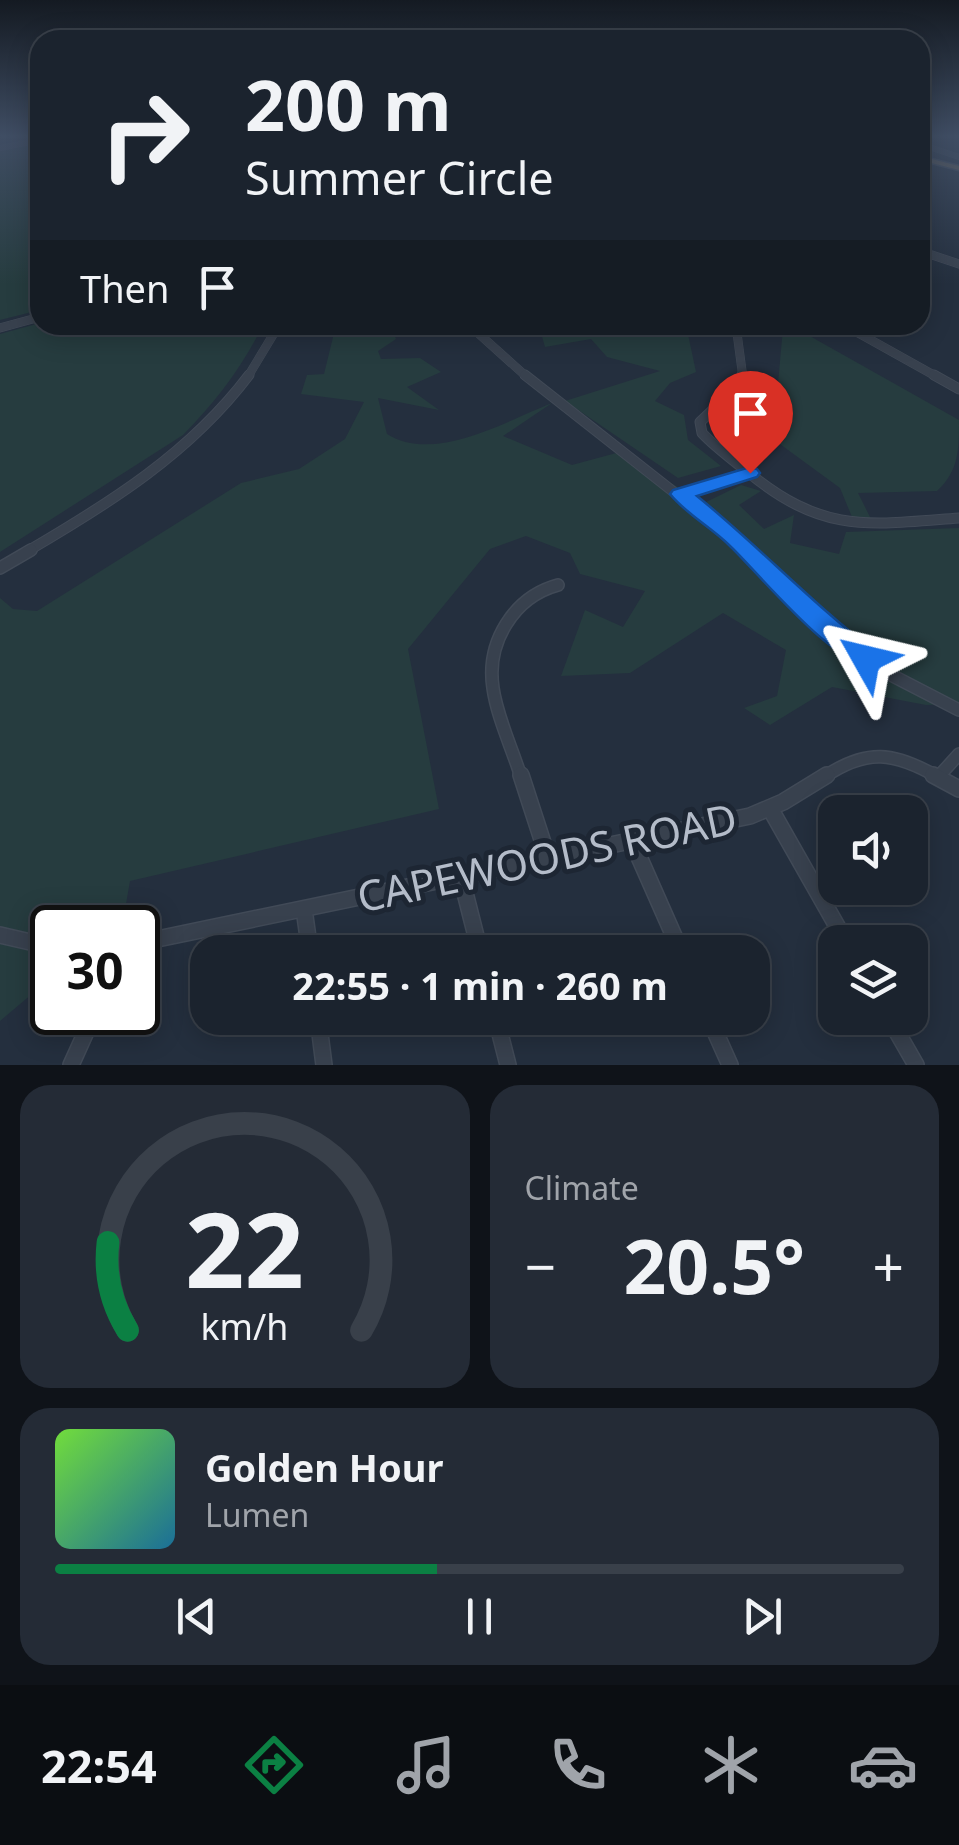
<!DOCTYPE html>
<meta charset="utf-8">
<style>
body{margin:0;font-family:"Noto Sans",sans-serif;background:#242b36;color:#f1f3f6;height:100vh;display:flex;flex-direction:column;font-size:38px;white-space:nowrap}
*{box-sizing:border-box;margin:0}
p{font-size:32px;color:#a0a4aa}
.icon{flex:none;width:55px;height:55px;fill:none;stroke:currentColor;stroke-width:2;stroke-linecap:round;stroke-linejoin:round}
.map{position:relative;height:1065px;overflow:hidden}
.panel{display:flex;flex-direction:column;gap:20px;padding:20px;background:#0f1319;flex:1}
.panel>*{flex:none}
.top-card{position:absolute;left:30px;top:30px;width:900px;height:305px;border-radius:30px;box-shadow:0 5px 25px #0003,0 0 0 2px #39404a;background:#1b232e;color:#f1f3f6;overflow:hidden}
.controls{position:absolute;left:818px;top:795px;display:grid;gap:20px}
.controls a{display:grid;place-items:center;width:110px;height:110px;border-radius:20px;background:#1b232e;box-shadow:0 5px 25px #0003,0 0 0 2px #39404a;font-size:50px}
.speed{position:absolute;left:30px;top:905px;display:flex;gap:20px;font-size:50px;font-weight:700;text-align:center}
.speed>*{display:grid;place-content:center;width:130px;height:130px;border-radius:50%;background:#1b232e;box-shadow:0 5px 25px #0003,0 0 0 2px #39404a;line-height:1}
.speed .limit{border:5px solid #111;border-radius:15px;background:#fff;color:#111}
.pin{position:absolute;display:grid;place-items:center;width:85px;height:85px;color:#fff;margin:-102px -42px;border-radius:50% 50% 50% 0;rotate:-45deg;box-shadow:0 0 10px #0007}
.pin .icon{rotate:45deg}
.me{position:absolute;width:110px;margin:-55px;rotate:307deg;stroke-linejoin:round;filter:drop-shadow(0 0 8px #0008)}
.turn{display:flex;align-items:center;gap:35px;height:210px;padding:0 50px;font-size:45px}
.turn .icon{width:130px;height:130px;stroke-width:2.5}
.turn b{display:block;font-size:70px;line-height:85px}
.then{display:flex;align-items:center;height:95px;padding:0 50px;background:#0003;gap:20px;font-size:38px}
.big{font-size:75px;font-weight:700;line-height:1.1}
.panel .tile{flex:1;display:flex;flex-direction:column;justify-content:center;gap:15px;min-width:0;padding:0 35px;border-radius:30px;background:#242b36}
.panel .dial{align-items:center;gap:0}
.dial svg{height:260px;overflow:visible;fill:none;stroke:#39404a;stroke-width:7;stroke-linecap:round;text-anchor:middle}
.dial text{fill:#f1f3f6;stroke:none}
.song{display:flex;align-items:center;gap:30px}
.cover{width:120px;height:120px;border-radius:15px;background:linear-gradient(135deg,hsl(100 70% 55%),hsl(200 70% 35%))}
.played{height:10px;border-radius:5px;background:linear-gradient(90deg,#0b8043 45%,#39404a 45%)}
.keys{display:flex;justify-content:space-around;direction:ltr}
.heat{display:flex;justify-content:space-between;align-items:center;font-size:55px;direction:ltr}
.panel .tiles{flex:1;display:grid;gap:20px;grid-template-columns:1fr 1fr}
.tile:last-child{grid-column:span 2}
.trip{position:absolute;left:190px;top:935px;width:580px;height:100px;border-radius:30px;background:#1b232e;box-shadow:0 5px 25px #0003,0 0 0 2px #39404a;font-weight:700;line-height:100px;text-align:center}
.menu{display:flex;height:160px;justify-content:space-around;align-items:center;background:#0b0e12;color:#a0a4aa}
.menu .icon{width:70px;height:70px}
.menu .current{color:#0b8043}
.menu b{font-size:45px;color:#f1f3f6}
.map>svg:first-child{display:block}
.green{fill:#263c3f}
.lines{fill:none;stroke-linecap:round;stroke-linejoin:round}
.minor-far4-casing{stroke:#414a57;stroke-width:6}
.minor-far3-casing{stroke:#414a57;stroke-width:9}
.minor-far2-casing{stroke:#414a57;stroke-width:11}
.minor-far1-casing{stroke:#414a57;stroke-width:14}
.minor-casing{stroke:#414a57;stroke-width:18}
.highway-casing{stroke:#434c59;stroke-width:3}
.minor-far4{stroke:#38414e;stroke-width:5}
.minor-far3{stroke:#38414e;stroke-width:8}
.minor-far2{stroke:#38414e;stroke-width:9}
.minor-far1{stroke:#38414e;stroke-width:11}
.minor{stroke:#38414e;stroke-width:15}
.highway{fill:#746855;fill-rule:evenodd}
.route{fill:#1a73e8;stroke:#114b97;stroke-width:2.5}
.labels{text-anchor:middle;stroke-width:10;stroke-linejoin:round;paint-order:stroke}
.near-street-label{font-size:42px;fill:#b4bcc9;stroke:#1d2633}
</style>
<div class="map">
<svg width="959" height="1065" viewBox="0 0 959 1065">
<rect width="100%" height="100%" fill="#242f3e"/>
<path class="green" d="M40 143V310L0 320V151Z
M40 323 263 325C243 366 215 403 183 435L0 552V334Z
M336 325H390L396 339 378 351 381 359 420 358 441 372 407 387 439 410 378 398 387 434C434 464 506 421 552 403L503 436 572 465 620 452 704 503 741 485 761 491 739 505 764 529 794 515 790 543 839 554 846 532 959 528V704L926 705 832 687 770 725 744 708 777 696 786 650 723 613 630 673 561 676 585 610 623 627 645 591 580 574 570 553 526 536 490 549 408 649 439 809 130 881 122 927 52 928V977L0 1021V598L13 609 37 611 241 483 299 469 345 439 364 402 301 394 307 375 324 374Z
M557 325H686L696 372 670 383 655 401 684 415 688 440 721 466 678 478 565 401 660 371 607 357 591 339 545 347 541 333 563 332Z
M777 325 792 326 959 420C959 449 959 471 937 491L858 493 871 519 852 517 840 488 773 439 783 328Z"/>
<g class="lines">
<defs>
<path id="minor-far4" d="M920 144 959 157
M0 148 40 140"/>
<path id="minor-far3" d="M920 251 959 264
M469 325 528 378
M742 325 737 333 743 378
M844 325 939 378
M0 328 40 317
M247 378 279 325"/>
<path id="minor-far2" d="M525 375 750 552
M742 375 743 381 700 422 702 433C716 448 733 460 749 473 824 534 868 525 959 518
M934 375 959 389
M681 494 750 473
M26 552C110 503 190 453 249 375"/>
<path id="minor-far1" d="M747 550 842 641 893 676 959 710
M0 568 31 550
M939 776 959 754
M521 777C512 748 497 717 493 688 486 642 514 597 558 585
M824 777C867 748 894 752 938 777"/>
<path id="minor" d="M521 775 548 858
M933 775 959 789
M771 810 846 942
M632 841 681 952
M461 877 480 952
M304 909 310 952
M0 935 52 947
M138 943 750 816 783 802 827 775
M318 1018 324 1065
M496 1018 508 1065
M709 1018 730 1065
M889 1018 916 1065
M71 1065 95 1012"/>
<path id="highway" d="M920 156 959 166V170L920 160Z"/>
</defs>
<use href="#minor-far4" class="minor-far4-casing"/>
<use href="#minor-far3" class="minor-far3-casing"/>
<use href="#minor-far2" class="minor-far2-casing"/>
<use href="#minor-far1" class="minor-far1-casing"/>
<use href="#minor" class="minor-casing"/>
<use href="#highway" class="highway-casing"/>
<use href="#minor-far4" class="minor-far4"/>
<use href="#minor-far3" class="minor-far3"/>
<use href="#minor-far2" class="minor-far2"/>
<use href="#minor-far1" class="minor-far1"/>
<use href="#minor" class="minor"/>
<use href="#highway" class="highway"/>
</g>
<linearGradient id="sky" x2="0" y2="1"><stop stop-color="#141a22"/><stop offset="0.48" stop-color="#3f4d63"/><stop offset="1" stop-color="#3f4d63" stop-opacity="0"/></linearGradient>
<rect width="959" height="284" fill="url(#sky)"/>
<path class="route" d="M750 467 757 469 760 473 757 477 697 496C759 546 812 604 876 652L880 659 876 665C841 675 756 570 729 545 711 527 686 514 670 494L673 490Z"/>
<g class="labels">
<g class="near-street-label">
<text transform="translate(547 858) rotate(-12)" y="15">CAPEWOODS ROAD</text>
</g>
</g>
</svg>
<div class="controls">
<a><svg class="icon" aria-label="sound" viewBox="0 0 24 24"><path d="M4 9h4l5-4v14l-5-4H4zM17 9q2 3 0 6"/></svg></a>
<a><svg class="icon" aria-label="layers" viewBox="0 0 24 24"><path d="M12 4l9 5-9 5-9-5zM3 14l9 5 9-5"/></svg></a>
</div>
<div class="speed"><div class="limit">30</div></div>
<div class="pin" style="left:750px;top:473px;background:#d93025"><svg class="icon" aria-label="arrive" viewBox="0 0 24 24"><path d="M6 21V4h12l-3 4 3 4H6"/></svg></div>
<svg class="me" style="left:866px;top:659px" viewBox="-20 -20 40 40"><path d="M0-17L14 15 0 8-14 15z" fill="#1a73e8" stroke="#fff" stroke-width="4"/></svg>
<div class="trip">22:55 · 1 min · 260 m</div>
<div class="top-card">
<div class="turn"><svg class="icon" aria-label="right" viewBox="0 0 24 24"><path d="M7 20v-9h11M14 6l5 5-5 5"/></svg><div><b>200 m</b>Summer Circle</div></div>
<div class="then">Then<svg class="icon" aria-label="arrive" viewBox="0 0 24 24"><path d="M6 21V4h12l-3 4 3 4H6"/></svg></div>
</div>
</div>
<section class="panel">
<div class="tiles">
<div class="tile dial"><svg viewBox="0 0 100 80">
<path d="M14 69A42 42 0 1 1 86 69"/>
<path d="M14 69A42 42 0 0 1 8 42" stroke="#0b8043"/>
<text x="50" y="56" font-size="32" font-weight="700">22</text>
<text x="50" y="72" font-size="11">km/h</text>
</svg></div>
<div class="tile"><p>Climate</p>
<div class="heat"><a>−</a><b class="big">20.5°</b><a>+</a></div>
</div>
<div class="tile">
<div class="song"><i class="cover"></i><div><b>Golden Hour</b><p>Lumen</p></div></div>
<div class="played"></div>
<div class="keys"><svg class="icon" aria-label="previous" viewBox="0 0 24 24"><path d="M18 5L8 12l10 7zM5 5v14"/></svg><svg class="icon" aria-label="pause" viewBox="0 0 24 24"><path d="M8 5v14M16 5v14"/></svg><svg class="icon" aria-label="next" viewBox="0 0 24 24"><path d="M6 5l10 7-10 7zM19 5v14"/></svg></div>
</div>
</div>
</section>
<nav class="menu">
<b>22:54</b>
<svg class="icon current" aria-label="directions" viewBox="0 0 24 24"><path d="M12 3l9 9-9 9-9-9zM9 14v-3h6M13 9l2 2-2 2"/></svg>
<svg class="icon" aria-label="music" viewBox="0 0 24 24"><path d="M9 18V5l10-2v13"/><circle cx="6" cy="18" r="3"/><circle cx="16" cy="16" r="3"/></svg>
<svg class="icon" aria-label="phone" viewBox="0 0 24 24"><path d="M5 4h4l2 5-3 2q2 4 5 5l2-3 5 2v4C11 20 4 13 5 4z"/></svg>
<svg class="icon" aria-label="climate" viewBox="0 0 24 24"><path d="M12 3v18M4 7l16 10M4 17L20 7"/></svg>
<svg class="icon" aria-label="car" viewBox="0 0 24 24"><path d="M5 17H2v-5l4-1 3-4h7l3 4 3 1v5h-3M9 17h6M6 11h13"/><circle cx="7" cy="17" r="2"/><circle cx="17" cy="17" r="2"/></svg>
</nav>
